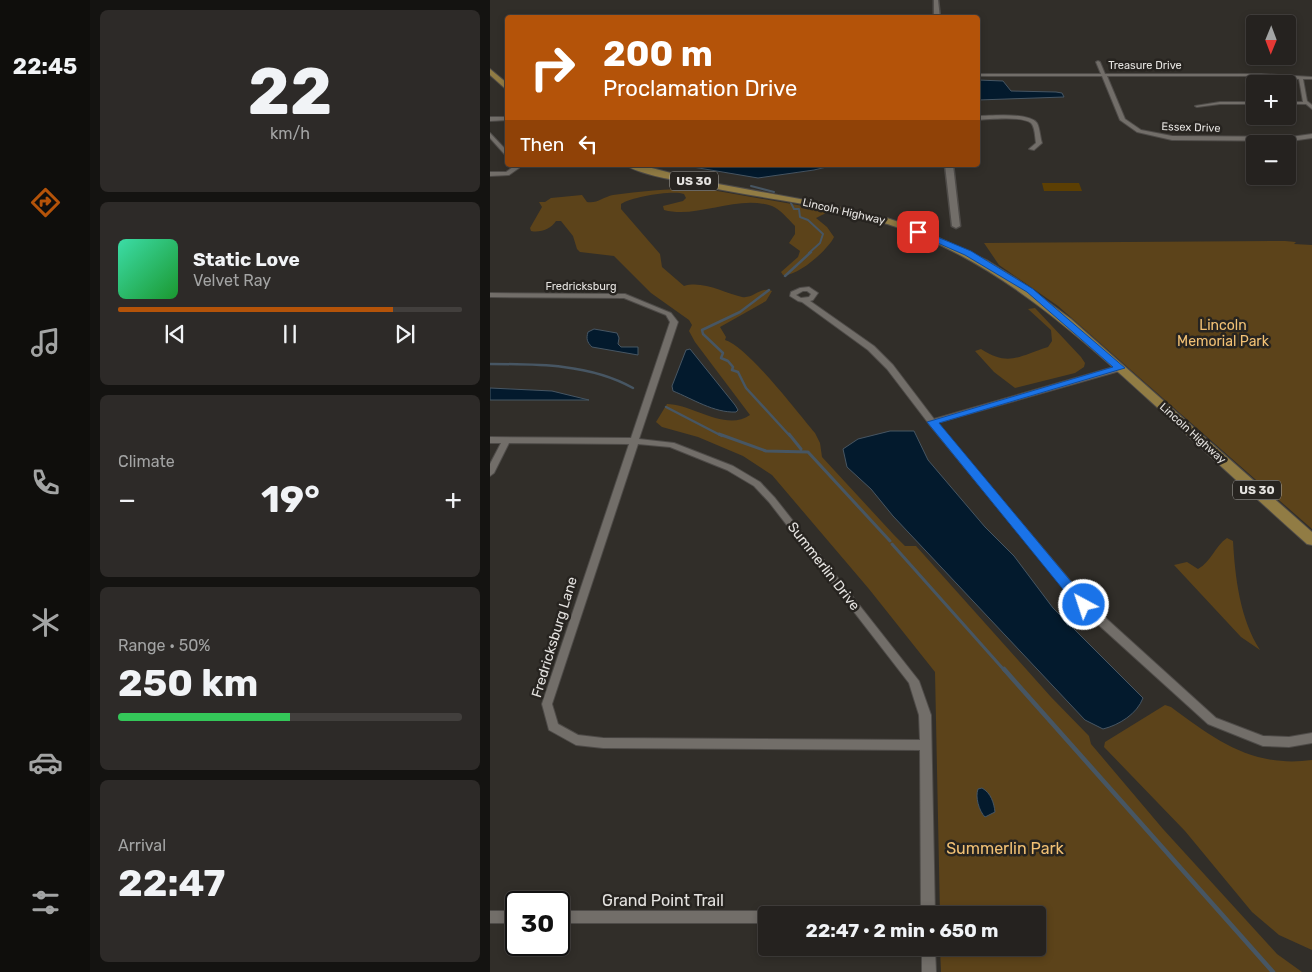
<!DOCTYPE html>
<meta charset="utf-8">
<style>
body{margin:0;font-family:Rubik,sans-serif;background:#2d2a28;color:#f1f3f6;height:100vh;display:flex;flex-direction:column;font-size:19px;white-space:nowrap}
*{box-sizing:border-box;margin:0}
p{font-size:16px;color:#a3a4a4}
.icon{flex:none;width:28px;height:28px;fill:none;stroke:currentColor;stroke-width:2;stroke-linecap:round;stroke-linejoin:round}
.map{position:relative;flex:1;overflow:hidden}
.panel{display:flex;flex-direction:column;gap:10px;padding:10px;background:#141311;width:400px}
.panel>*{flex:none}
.hud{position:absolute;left:15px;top:15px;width:475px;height:152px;border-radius:5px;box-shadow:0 2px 8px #0003,0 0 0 1px #423f3d;background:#b45309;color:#fff;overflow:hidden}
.needle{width:32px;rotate:181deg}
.controls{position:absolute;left:756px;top:15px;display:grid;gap:10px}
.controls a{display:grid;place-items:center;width:50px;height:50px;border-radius:5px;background:#25221f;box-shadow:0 2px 8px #0003,0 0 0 1px #423f3d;font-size:25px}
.speed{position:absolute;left:15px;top:891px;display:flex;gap:10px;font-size:25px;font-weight:700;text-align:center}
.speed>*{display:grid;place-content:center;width:65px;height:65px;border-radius:50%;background:#25221f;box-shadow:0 2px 8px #0003,0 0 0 1px #423f3d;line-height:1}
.speed .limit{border:2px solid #111;border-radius:8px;background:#fff;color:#111}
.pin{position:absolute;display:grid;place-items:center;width:42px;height:42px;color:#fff;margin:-21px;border-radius:10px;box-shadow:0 2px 8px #0006}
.me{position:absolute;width:55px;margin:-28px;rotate:320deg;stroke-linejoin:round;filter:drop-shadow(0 0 4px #0008)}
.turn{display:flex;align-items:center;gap:18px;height:105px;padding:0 15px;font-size:22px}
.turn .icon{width:65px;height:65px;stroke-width:2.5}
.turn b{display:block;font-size:35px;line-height:42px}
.then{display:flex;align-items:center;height:48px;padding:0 15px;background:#0003;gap:10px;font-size:19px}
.big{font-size:38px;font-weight:700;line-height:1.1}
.panel .widget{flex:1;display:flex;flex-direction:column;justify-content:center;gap:8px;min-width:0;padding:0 18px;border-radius:8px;background:#2d2a28}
.panel .dial{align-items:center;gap:0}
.dial b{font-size:65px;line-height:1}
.song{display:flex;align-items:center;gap:15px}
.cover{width:60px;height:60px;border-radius:8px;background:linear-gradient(135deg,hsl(160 70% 55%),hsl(130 70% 35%))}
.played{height:5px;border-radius:2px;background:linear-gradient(90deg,#b45309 80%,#423f3d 80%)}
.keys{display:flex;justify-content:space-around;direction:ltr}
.heat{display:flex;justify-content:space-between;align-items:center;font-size:28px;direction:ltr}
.charge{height:8px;border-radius:4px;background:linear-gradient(90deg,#34c759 50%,#423f3d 0)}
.trip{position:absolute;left:268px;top:906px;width:288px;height:50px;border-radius:5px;background:#25221f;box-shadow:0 2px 8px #0003,0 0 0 1px #423f3d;font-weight:700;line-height:50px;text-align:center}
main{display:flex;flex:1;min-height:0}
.tab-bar{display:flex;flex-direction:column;width:90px;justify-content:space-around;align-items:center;background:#0f0e0c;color:#a3a4a4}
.tab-bar .icon{width:35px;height:35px}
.tab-bar .on{color:#b45309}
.tab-bar b{font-size:22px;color:#f1f3f6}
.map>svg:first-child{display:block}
.green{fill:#5c431a}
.water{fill:#031a2d;stroke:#475663}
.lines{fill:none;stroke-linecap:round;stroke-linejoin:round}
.stream-far3{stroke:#475663;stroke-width:2}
.stream-far2{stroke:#475663;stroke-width:2.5}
.stream-far1{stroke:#475663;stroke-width:3}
.stream{stroke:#475663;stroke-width:4.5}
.building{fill:#5c3f03}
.street-casing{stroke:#4e4b48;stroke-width:2}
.secondary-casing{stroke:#4e4b48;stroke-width:3}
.primary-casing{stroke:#4e4b48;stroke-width:2}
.street{fill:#726e69;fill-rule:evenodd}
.secondary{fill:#726e69;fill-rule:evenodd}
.primary{fill:#917c44;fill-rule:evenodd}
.route{fill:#1a73e8;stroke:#114b97}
.labels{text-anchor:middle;stroke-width:5;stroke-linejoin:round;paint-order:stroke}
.far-street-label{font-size:11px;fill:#e5e3e0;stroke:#272420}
.shield{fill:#272420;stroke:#acaaa6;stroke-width:1}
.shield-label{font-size:12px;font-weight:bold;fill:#e5e3e0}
.park-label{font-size:14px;fill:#f1c074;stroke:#272420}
.street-label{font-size:14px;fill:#e5e3e0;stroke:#272420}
.near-park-label{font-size:16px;fill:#f1c074;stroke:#272420}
.near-street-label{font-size:16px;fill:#e5e3e0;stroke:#272420}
</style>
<main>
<nav class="tab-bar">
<b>22:45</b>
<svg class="icon on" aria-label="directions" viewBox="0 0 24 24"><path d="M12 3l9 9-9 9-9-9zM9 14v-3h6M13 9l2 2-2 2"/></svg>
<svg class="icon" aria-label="music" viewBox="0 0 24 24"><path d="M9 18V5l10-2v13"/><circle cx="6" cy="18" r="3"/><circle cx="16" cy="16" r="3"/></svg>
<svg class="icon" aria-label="phone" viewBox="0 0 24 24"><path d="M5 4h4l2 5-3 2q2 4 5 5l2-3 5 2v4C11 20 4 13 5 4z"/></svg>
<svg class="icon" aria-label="climate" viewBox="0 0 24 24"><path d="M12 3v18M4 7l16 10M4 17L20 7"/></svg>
<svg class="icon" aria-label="car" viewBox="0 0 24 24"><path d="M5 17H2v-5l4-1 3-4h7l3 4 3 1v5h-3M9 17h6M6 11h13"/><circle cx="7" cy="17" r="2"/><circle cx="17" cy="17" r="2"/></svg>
<svg class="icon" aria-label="filters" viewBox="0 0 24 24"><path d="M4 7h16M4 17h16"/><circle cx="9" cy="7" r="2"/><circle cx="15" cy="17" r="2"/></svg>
</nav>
<section class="panel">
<div class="widget dial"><b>22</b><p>km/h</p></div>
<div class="widget">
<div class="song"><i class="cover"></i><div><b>Static Love</b><p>Velvet Ray</p></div></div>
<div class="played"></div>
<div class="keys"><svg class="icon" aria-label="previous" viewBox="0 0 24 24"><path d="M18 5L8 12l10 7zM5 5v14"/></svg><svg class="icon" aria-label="pause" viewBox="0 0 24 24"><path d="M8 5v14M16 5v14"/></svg><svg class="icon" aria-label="next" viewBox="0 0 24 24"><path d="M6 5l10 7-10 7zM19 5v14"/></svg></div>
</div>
<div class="widget"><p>Climate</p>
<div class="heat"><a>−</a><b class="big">19°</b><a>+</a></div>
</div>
<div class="widget"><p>Range · 50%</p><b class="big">250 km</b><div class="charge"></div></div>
<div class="widget"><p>Arrival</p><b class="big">22:47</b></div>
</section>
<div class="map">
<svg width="822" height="972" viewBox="0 0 822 972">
<rect width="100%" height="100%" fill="#312e29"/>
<path class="green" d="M216 189 336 210 338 212 326 218 337 227 344 237C338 250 307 277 293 275L291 272 308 257 310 251 299 243 305 234V226C298 219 290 209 282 206 247 194 208 219 174 210L173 206 193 201 196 198 194 194C182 190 142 197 131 204V209L170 254 172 267 194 286C212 280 235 293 252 297 264 299 270 286 282 291L276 301 230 327 236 337 235 340C258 347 307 412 325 433L330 443 332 457 404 535 415 546H426L561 697 599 736 601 744 673 829 787 954 812 972H451L450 948H546V915H450L445 672 379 589 282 475 253 456 208 437 172 427 166 422 177 404C202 404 236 432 260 415L205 342 199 331 202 325 199 320 161 293 124 256 90 252 87 249 83 236 71 221H66C61 229 50 233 41 231L40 228 52 207 49 202H55L61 198 92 195 97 202C107 204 113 197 123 195 153 191 186 188 216 189Z
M795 241 806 242 804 244 822 245V529L568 306 509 265 494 243Z
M545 308 591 357 595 363 594 367 585 373 525 388 504 372 485 351 491 349C519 367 529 356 558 347L562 341 561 330 538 309Z
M737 538 743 541C745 577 750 619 770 650L751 637 684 565 697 562 708 569C721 562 725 546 737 538Z
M675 705 681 707C726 740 762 768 822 760V950L789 935 762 912 695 831 614 747 615 742Z"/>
<path class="water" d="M488 80 513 81 521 91 566 92 572 93 574 97 488 100Z
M191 165H345L324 170 268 178Z
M104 329 127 333 129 338 128 344 131 347H148V355L102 347C97 342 96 339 98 332Z
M200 349 245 405 248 410 246 412C224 413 203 399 183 391L182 386 196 350Z
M0 388 62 391 99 400H0Z
M400 431H424L438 460 495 527 524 556 563 608 653 698C647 714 629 725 613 729L595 720 403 516 381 489 357 467 353 449 368 439Z
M492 788C501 793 504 803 505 812L495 817C489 811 485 797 488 789Z"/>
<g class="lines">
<path class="stream-far3" d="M261 186 284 192
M301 203 304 209H309L310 217 318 220 333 234 330 243 319 253"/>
<path class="stream-far2" d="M295 276 321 252
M279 290 250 312 212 330 213 334 233 353 231 358 238 361 243 367 242 370 248 372 256 388 300 436
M0 364C48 364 100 364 143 388
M176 407 232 436"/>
<path class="stream-far1" d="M229 434 276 451 318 452 400 541
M299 434 311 449
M402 544 515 671"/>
<path class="stream" d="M514 669 783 972"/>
</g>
<path class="building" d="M552 183H589L592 191H554Z"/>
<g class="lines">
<defs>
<path id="street" d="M608 61 610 62 615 74H771L822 77V79H813L817 101 822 105V109L816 104H798V102H813L809 79 771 76H617L635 119 651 130 682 136 801 137 822 134V138L801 141 682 140 647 132 630 120 612 76H488V74H611L606 62Z
M730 102H765V104H730L707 107 705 106Z
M488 116C501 116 539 112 547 123 550 129 550 137 552 143L544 150 539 149 546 143C545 137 545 127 541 123 533 116 499 119 488 120Z
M0 117H18V120L0 121Z
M0 133 18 152V158L0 138Z
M22 165H28L29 168 19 175 0 176V172H16L23 167Z
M319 287 328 293 323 300 320 301 384 346 403 365 444 419 627 366H633L634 368 633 370 447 423 598 602 726 718 773 736 799 737 822 733V743L799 747 773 746 718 724 590 608 439 424 397 369 378 350 312 302 308 301 300 296 301 292 310 288ZM313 291H317L321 294 319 297 311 298 306 295Z
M0 293 135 294 181 313 188 322 149 439 184 443 243 466 270 482 285 498 429 681 441 715 445 915H431L430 750 113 748 86 745 59 730 52 704 139 444 19 443 4 473 0 476V464L11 443H0V437L141 438 180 322 176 315 134 298 0 297ZM148 444 180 447 237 470 264 486 279 502 419 683 429 715 430 740 113 738 88 735 68 724 62 704Z
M0 911H26V923H0Z
M69 911H276L281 912 282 915H276V923H69Z
M432 948H445L446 972H432Z"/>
<path id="secondary" d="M444 0H448L450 18H444Z
M455 165H463L470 226 466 228 462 226Z"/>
<path id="primary" d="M0 69 18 84V91L0 75Z
M136 165H150L212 181 321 201 397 218 432 230 498 261 527 279 581 319 822 532V545L817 544C767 499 717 454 668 408 594 341 522 274 428 235 355 205 274 200 197 183 181 179 148 174 136 165Z"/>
</defs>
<use href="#street" class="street-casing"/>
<use href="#secondary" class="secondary-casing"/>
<use href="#primary" class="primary-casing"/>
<use href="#street" class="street"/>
<use href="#secondary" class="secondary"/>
<use href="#primary" class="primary"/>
</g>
<path class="route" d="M428 229 481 251 543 289 635 368 449 423 598 602 600 605 598 609H589L437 422 623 367 537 292 475 255 425 233 424 232Z"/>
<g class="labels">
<g class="far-street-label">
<text x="655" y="69">Treasure Drive</text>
<text transform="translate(701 127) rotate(2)" y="4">Essex Drive</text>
<text transform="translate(354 211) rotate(13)" y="4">Lincoln Highway</text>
<text x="91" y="290">Fredricksburg</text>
<text transform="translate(703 433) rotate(42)" y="4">Lincoln Highway</text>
</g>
<g class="shield">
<rect x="180" y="171.5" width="48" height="19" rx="4"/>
<rect x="743" y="480.5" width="48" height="19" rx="4"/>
</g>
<g class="shield-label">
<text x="204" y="185">US 30</text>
<text x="767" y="494">US 30</text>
</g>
<g class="park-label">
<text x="733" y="330">Lincoln<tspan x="733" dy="16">Memorial Park</tspan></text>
</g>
<g class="street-label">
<text transform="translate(334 566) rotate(52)" y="5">Summerlin Drive</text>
<text transform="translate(64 637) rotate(-73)" y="5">Fredricksburg Lane</text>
</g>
<g class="near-park-label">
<text x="515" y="854">Summerlin Park</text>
</g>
<g class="near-street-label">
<text x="173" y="906">Grand Point Trail</text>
</g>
</g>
</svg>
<div class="controls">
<a><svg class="needle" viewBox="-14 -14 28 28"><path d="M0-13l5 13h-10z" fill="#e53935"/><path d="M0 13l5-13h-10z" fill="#a3a4a4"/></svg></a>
<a>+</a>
<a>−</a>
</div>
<div class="speed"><div class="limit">30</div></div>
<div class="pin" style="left:428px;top:232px;background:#d93025"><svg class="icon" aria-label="arrive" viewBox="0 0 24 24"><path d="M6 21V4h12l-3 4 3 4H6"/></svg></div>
<svg class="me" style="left:594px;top:605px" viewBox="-20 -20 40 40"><circle r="17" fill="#1a73e8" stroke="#fff" stroke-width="3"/><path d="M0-11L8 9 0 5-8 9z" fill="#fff"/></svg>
<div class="trip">22:47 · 2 min · 650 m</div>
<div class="hud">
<div class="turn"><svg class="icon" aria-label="right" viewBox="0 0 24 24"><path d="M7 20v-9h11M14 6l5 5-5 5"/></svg><div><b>200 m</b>Proclamation Drive</div></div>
<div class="then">Then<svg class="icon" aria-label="left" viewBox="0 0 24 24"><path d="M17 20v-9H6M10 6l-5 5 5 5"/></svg></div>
</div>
</div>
</main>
